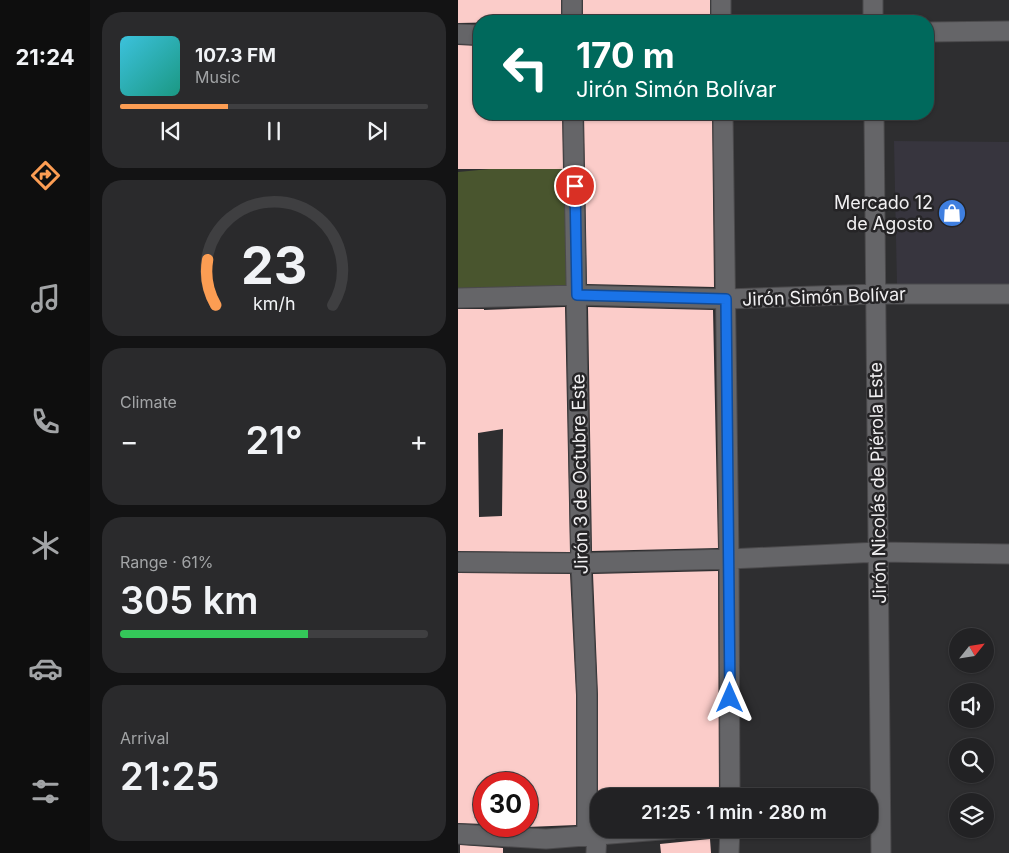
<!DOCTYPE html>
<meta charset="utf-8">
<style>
body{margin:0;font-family:Inter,sans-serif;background:#2a2a2c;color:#f1f3f6;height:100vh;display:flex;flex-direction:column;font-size:19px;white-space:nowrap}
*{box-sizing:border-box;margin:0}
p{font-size:16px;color:#a2a4a6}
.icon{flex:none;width:28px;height:28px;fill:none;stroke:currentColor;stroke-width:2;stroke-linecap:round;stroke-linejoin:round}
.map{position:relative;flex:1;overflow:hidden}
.sheet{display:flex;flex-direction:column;gap:12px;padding:12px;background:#131314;width:368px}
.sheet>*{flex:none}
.banner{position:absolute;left:15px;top:15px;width:461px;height:105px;border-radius:20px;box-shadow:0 1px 4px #0004,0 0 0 1px #3f3f41;background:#00695c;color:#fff;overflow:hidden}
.needle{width:32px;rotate:60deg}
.tools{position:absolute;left:491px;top:628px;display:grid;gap:10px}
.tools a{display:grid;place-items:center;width:45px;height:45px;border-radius:50%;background:#222224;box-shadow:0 1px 4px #0004,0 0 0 1px #3f3f41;font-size:25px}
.speed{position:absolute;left:15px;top:772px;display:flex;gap:10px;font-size:25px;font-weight:700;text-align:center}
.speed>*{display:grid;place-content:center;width:65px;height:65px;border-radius:50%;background:#222224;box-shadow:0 1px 4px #0004,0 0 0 1px #3f3f41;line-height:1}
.speed .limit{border:8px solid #d22;background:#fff;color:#111}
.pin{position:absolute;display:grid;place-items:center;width:42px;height:42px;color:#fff;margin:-21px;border:2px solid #fff;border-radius:50%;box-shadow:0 1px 5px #0007}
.me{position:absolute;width:55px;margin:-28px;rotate:0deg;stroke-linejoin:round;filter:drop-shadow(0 0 4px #0008)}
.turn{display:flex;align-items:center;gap:18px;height:105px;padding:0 20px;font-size:22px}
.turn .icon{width:65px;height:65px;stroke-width:2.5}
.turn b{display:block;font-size:35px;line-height:42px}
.big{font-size:38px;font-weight:600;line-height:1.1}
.sheet .widget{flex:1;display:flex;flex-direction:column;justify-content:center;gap:8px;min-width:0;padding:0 18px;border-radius:20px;background:#2a2a2c}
.sheet .dial{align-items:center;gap:0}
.dial svg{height:130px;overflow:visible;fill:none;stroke:#3f3f41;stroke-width:7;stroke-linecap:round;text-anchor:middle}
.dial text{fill:#f1f3f6;stroke:none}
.song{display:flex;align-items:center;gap:15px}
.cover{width:60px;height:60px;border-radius:8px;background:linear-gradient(135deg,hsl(190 70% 55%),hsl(170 70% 35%))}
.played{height:5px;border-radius:2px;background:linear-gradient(90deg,#fc9d53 35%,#3f3f41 35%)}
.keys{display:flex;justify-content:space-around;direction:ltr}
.heat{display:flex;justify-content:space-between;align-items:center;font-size:28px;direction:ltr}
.charge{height:8px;border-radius:4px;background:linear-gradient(90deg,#34c759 61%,#3f3f41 0)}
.trip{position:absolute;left:132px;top:788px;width:288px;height:50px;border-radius:20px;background:#222224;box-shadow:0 1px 4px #0004,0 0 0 1px #3f3f41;font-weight:600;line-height:50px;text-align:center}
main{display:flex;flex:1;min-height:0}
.tab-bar{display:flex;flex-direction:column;width:90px;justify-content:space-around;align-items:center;background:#0e0e0e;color:#a2a4a6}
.tab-bar .icon{width:35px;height:35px}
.tab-bar .selected{color:#fc9d53}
.tab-bar b{font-size:22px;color:#f1f3f6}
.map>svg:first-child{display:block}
.built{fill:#37353e}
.green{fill:#49552e}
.building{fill:#fbccc9;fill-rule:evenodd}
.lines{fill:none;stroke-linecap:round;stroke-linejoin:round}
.minor-casing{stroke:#4b4a4c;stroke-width:21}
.minor{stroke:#656568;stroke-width:19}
.route-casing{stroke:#114b97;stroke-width:12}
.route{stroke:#1a73e8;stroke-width:9}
.labels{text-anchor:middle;stroke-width:5;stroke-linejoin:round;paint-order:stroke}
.poi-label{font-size:18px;fill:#f1f0f2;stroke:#252426;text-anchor:end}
.street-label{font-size:18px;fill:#f1f0f2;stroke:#252426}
</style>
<main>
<nav class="tab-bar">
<b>21:24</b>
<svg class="icon selected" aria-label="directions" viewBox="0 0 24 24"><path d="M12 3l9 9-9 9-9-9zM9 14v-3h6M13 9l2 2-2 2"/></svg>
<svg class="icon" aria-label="music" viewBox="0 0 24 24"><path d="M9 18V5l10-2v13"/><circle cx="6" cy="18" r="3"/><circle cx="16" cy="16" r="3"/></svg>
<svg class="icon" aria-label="phone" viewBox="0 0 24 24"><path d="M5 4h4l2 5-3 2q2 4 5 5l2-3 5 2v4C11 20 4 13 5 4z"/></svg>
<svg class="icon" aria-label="climate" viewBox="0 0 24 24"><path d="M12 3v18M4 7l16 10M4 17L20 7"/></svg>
<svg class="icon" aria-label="car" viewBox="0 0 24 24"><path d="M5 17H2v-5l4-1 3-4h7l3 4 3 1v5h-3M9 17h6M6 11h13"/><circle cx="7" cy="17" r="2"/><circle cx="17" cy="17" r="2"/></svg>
<svg class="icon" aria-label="filters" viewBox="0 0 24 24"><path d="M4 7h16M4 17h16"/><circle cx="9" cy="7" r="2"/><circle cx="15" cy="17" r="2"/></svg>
</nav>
<section class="sheet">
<div class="widget">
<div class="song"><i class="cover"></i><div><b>107.3 FM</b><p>Music</p></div></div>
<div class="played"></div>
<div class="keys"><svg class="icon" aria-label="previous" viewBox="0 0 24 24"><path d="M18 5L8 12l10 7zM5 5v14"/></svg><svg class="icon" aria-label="pause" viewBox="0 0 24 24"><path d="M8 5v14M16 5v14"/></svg><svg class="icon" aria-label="next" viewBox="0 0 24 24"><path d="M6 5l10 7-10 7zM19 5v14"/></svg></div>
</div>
<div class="widget dial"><svg viewBox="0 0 100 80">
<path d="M14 69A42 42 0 1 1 86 69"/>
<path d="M14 69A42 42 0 0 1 9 41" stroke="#fc9d53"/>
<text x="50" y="56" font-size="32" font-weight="700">23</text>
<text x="50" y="72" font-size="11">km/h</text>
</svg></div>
<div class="widget"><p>Climate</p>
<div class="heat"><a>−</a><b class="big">21°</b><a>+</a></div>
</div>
<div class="widget"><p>Range · 61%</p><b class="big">305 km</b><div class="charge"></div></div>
<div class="widget"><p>Arrival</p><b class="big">21:25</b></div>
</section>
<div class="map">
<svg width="552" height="853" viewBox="0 0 552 853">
<rect width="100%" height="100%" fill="#2e2e30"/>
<path class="built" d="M436 141 551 142V285L439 284Z"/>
<path class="green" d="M42 168 107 169 109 288 0 289V172Z"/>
<path class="building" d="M0 0H103V21L0 23Z
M125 0H252V21H125Z
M0 45 21 46V114H104L105 169H0Z
M126 114H254L256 287 129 284Z
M107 307 112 552 0 551V309H26V310ZM45 429 44 516 21 517 20 433Z
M130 307 255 310 260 548 134 551Z
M260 571 261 796H141L140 823V695L135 574Z
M0 573 112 574 118 695V825L69 827V784H26V824L0 823Z
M252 839 253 853H203L202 844Z
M2 845 45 848V853H2Z"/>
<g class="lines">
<defs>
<path id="minor" d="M114 0V21
M263 0V21
M415 0V21
M470 32 552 31
M0 34 21 35
M115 114 123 563 129 695V835
M265 114 271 559 272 796
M416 114 423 853
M0 298 119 295 268 299 418 294H552
M0 562 123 563 271 559 421 552 552 554
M0 834 88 839 216 829
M138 853 139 834
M271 853 272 829"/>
</defs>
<use href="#minor" class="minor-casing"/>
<use href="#minor" class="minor"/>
</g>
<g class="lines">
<defs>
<path id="route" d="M117 186 119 295 268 299 272 698"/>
</defs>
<use href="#route" class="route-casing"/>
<use href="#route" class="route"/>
</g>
<defs>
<symbol id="shop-disc" viewBox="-11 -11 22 22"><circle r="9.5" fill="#3f7fe0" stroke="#252426"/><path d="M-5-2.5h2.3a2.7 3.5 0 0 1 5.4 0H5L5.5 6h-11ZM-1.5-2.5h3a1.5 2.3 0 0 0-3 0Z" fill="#fff"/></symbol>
</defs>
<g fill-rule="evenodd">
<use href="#shop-disc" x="478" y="197" width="32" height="32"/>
</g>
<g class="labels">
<g class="poi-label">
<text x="475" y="209">Mercado 12<tspan x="475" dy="21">de Agosto</tspan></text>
</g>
<g class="street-label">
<text transform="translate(366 297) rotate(-2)" y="6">Jirón Simón Bolívar</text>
<text transform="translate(122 474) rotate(-91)" y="6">Jirón 3 de Octubre Este</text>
<text transform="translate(420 483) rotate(-91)" y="6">Jirón Nicolás de Piérola Este</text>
</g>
</g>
</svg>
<div class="tools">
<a><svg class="needle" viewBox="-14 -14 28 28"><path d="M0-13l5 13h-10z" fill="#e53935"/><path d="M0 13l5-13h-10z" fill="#a2a4a6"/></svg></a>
<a><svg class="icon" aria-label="sound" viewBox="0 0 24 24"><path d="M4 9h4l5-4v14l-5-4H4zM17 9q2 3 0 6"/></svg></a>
<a><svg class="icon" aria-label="search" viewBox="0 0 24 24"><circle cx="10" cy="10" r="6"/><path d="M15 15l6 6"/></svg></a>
<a><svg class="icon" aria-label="layers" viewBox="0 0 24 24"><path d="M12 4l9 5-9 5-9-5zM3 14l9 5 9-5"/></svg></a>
</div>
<div class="speed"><div class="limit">30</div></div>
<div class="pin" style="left:117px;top:186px;background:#d93025"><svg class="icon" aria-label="arrive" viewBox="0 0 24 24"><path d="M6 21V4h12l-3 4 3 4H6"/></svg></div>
<svg class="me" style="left:272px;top:698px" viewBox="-20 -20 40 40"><path d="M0-17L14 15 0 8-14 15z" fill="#1a73e8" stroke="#fff" stroke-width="4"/></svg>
<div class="trip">21:25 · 1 min · 280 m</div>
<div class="banner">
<div class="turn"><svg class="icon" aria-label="left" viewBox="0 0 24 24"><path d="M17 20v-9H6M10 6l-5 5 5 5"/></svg><div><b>170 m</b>Jirón Simón Bolívar</div></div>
</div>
</div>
</main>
